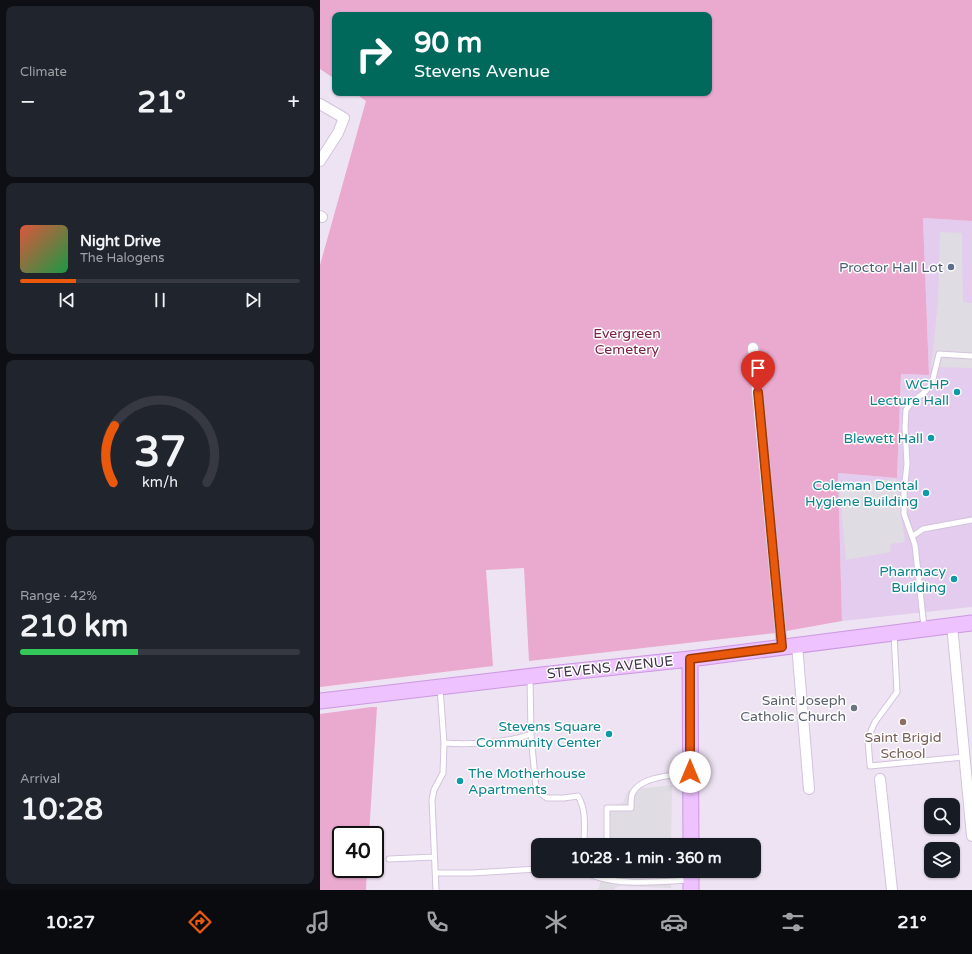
<!DOCTYPE html>
<meta charset="utf-8">
<style>
body{margin:0;font-family:"Varela Round",sans-serif;background:#20242c;color:#f1f3f6;height:100vh;display:flex;flex-direction:column;font-size:15px;white-space:nowrap}
*{box-sizing:border-box;margin:0}
p{font-size:13px;color:#9ea1a6}
.icon{flex:none;width:22px;height:22px;fill:none;stroke:currentColor;stroke-width:2;stroke-linecap:round;stroke-linejoin:round}
.map{position:relative;flex:1;overflow:hidden}
.details{display:flex;flex-direction:column;gap:6px;padding:6px;background:#0d0f14;width:320px}
.details>*{flex:none}
.banner{position:absolute;left:12px;top:12px;width:380px;height:84px;border-radius:8px;box-shadow:0 1px 3px #0004;background:#00695c;color:#fff;overflow:hidden}
.fabs{position:absolute;left:604px;top:798px;display:grid;gap:8px}
.fabs a{display:grid;place-items:center;width:36px;height:36px;border-radius:8px;background:#171b24;box-shadow:0 1px 3px #0004;font-size:20px}
.speed{position:absolute;left:12px;top:826px;display:flex;gap:8px;font-size:20px;font-weight:700;text-align:center}
.speed>*{display:grid;place-content:center;width:52px;height:52px;border-radius:50%;background:#171b24;box-shadow:0 1px 3px #0004;line-height:1}
.speed .limit{border:2px solid #111;border-radius:6px;background:#fff;color:#111}
.pin{position:absolute;display:grid;place-items:center;width:34px;height:34px;color:#fff;margin:-41px -17px;border-radius:50% 50% 50% 0;rotate:-45deg;box-shadow:0 0 4px #0007}
.pin .icon{rotate:45deg}
.me{position:absolute;width:44px;margin:-22px;rotate:0deg;stroke-linejoin:round;filter:drop-shadow(0 0 3px #0008)}
.turn{display:flex;align-items:center;gap:14px;height:84px;padding:0 16px;font-size:18px}
.turn .icon{width:52px;height:52px;stroke-width:2.5}
.turn b{display:block;font-size:28px;line-height:34px}
.big{font-size:30px;font-weight:700;line-height:1.1}
.details .tile{flex:1;display:flex;flex-direction:column;justify-content:center;gap:6px;min-width:0;padding:0 14px;border-radius:8px;background:#20242c}
.details .dial{align-items:center;gap:0}
.dial svg{height:104px;overflow:visible;fill:none;stroke:#363941;stroke-width:7;stroke-linecap:round;text-anchor:middle}
.dial text{fill:#f1f3f6;stroke:none}
.song{display:flex;align-items:center;gap:12px}
.cover{width:48px;height:48px;border-radius:6px;background:linear-gradient(135deg,hsl(10 70% 55%),hsl(140 70% 35%))}
.played{height:4px;border-radius:2px;background:linear-gradient(90deg,#ea580c 20%,#363941 20%)}
.keys{display:flex;justify-content:space-around;direction:ltr}
.heat{display:flex;justify-content:space-between;align-items:center;font-size:22px;direction:ltr}
.charge{height:6px;border-radius:3px;background:linear-gradient(90deg,#34c759 42%,#363941 0)}
.trip{position:absolute;left:211px;top:838px;width:230px;height:40px;border-radius:8px;background:#171b24;box-shadow:0 1px 3px #0004;font-weight:700;line-height:40px;text-align:center}
.tabs{display:flex;height:64px;justify-content:space-around;align-items:center;background:#090b0e;color:#9ea1a6}
.tabs .icon{width:28px;height:28px}
.tabs .selected{color:#ea580c}
.tabs b{font-size:18px;color:#f1f3f6}
main{display:flex;flex:1;min-height:0}
.map>svg:first-child{display:block}
.education{fill:#e3cced}
.green{fill:#eaa9cf}
.parking{fill:#e0dce3}
.lines{fill:none;stroke-linecap:round;stroke-linejoin:round}
.lane-casing{stroke:#d3c3dd;stroke-width:7}
.street-casing{stroke:#d3c3dd;stroke-width:12}
.secondary-casing{stroke:#cc98e2;stroke-width:17}
.lane{stroke:#fff;stroke-width:5}
.street{stroke:#fff;stroke-width:10}
.secondary{stroke:#eec1ff;stroke-width:15}
.route-casing{stroke:#983908;stroke-width:10}
.route{stroke:#ea580c;stroke-width:7}
.service-dot{fill:#5c6f8a;stroke:#fff;stroke-width:1.5}
.culture-dot{fill:#0f9aa8;stroke:#fff;stroke-width:1.5}
.worship-dot{fill:#6b7280;stroke:#fff;stroke-width:1.5}
.education-dot{fill:#8d6e63;stroke:#fff;stroke-width:1.5}
.labels{text-anchor:middle;stroke-width:3;stroke-linejoin:round;paint-order:stroke}
.service-label{font-size:14px;fill:#4e5e75;stroke:#fff;text-anchor:end}
.park-label{font-size:14px;fill:#7a2347;stroke:#fff}
.culture-label{font-size:14px;fill:#0d838f;stroke:#fff;text-anchor:end}
.street-label{font-size:14px;fill:#3e3345;stroke:#fff}
.worship-label{font-size:14px;fill:#5b616d;stroke:#fff;text-anchor:end}
.education-label{font-size:14px;fill:#785e54;stroke:#fff}
</style>
<main>
<section class="details">
<div class="tile"><p>Climate</p>
<div class="heat"><a>−</a><b class="big">21°</b><a>+</a></div>
</div>
<div class="tile">
<div class="song"><i class="cover"></i><div><b>Night Drive</b><p>The Halogens</p></div></div>
<div class="played"></div>
<div class="keys"><svg class="icon" aria-label="previous" viewBox="0 0 24 24"><path d="M18 5L8 12l10 7zM5 5v14"/></svg><svg class="icon" aria-label="pause" viewBox="0 0 24 24"><path d="M8 5v14M16 5v14"/></svg><svg class="icon" aria-label="next" viewBox="0 0 24 24"><path d="M6 5l10 7-10 7zM19 5v14"/></svg></div>
</div>
<div class="tile dial"><svg viewBox="0 0 100 80">
<path d="M14 69A42 42 0 1 1 86 69"/>
<path d="M14 69A42 42 0 0 1 15 25" stroke="#ea580c"/>
<text x="50" y="56" font-size="32" font-weight="700">37</text>
<text x="50" y="72" font-size="11">km/h</text>
</svg></div>
<div class="tile"><p>Range · 42%</p><b class="big">210 km</b><div class="charge"></div></div>
<div class="tile"><p>Arrival</p><b class="big">10:28</b></div>
</section>
<div class="map">
<svg width="652" height="890" viewBox="0 0 652 890">
<rect width="100%" height="100%" fill="#eee3f3"/>
<path class="education" d="M603 218 652 221V607L522 621 518 473 577 478 581 374 609 375Z"/>
<path class="green" d="M0 0H652V221L603 218 609 375 581 374 577 478 518 473 522 621 455 633 209 661 204 568 166 570 173 666 0 687V265L46 101 35 93H389V15H15V79L0 69Z
M51 707H57L49 835H21V869H47L46 890H0V714Z"/>
<path class="parking" d="M620 232 642 233 643 302 652 303V368L611 367 618 302Z
M576 479 585 542 570 544 571 552 526 560 519 484Z
M352 785 351 845H285L284 807 303 803 308 790Z
M284 871H351V888L299 886 295 888V890H278Z"/>
<g class="lines">
<defs>
<path id="lane" d="M593 536 603 529 652 520
M604 627 595 545 584 514V492L587 464 585 427 586 410 591 403 606 391 612 383 619 354 652 356
M574 634 577 692 555 722 551 731 548 740 550 766 644 757
M210 678 211 734 216 790 227 798H244L258 796C267 811 264 828 264 845
M124 743C151 745 186 743 211 734
M287 845V808H311C311 804 311 799 312 795 317 777 353 775 369 773
M69 859 114 857
M263 871C291 887 338 882 369 880
M116 873H152L218 869
M287 879V871
M116 890 112 800 114 790 123 773 124 743 120 688"/>
<path id="street" d="M0 104 24 118 18 133 0 161
M0 216 2 217
M433 348 462 647
M632 625 652 836
M477 645 489 789
M560 779 572 890"/>
<path id="secondary" d="M370 659 371 845
M0 701 230 674 370 659 652 623
M371 871V890"/>
</defs>
<use href="#lane" class="lane-casing"/>
<use href="#street" class="street-casing"/>
<use href="#secondary" class="secondary-casing"/>
<use href="#lane" class="lane"/>
<use href="#street" class="street"/>
<use href="#secondary" class="secondary"/>
</g>
<g class="lines">
<defs>
<path id="route" d="M370 772V659L462 647 438 392"/>
</defs>
<use href="#route" class="route-casing"/>
<use href="#route" class="route"/>
</g>
<circle class="service-dot" cx="631" cy="267" r="4"/>
<g class="culture-dot">
<circle cx="637" cy="392" r="4"/>
<circle cx="611" cy="438" r="4"/>
<circle cx="606" cy="493" r="4"/>
<circle cx="634" cy="579" r="4"/>
<circle cx="289" cy="734" r="4"/>
<circle cx="140" cy="781" r="4"/>
</g>
<circle class="worship-dot" cx="534" cy="708" r="4"/>
<circle class="education-dot" cx="583" cy="722" r="4"/>
<g class="labels">
<g class="service-label">
<text x="623" y="272">Proctor Hall Lot</text>
</g>
<g class="park-label">
<text x="307" y="338">Evergreen<tspan x="307" dy="16">Cemetery</tspan></text>
</g>
<g class="culture-label">
<text x="629" y="389">WCHP<tspan x="629" dy="16">Lecture Hall</tspan></text>
<text x="603" y="443">Blewett Hall</text>
<text x="598" y="490">Coleman Dental<tspan x="598" dy="16">Hygiene Building</tspan></text>
<text x="626" y="576">Pharmacy<tspan x="626" dy="16">Building</tspan></text>
<text x="281" y="731">Stevens Square<tspan x="281" dy="16">Community Center</tspan></text>
<text x="148" y="778" text-anchor="start">The Motherhouse<tspan x="148" dy="16">Apartments</tspan></text>
</g>
<g class="street-label">
<text transform="translate(290 667) rotate(-6)" y="5">STEVENS AVENUE</text>
</g>
<g class="worship-label">
<text x="526" y="705">Saint Joseph<tspan x="526" dy="16">Catholic Church</tspan></text>
</g>
<g class="education-label">
<text x="583" y="742">Saint Brigid<tspan x="583" dy="16">School</tspan></text>
</g>
</g>
</svg>
<div class="fabs">
<a><svg class="icon" aria-label="search" viewBox="0 0 24 24"><circle cx="10" cy="10" r="6"/><path d="M15 15l6 6"/></svg></a>
<a><svg class="icon" aria-label="layers" viewBox="0 0 24 24"><path d="M12 4l9 5-9 5-9-5zM3 14l9 5 9-5"/></svg></a>
</div>
<div class="speed"><div class="limit">40</div></div>
<div class="pin" style="left:438px;top:392px;background:#d93025"><svg class="icon" aria-label="arrive" viewBox="0 0 24 24"><path d="M6 21V4h12l-3 4 3 4H6"/></svg></div>
<svg class="me" style="left:370px;top:772px" viewBox="-20 -20 40 40"><circle r="19" fill="#fff"/><path d="M0-13L10 11 0 6-10 11z" fill="#ea580c"/></svg>
<div class="trip">10:28 · 1 min · 360 m</div>
<div class="banner">
<div class="turn"><svg class="icon" aria-label="right" viewBox="0 0 24 24"><path d="M7 20v-9h11M14 6l5 5-5 5"/></svg><div><b>90 m</b>Stevens Avenue</div></div>
</div>
</div>
</main>
<nav class="tabs">
<b>10:27</b>
<svg class="icon selected" aria-label="directions" viewBox="0 0 24 24"><path d="M12 3l9 9-9 9-9-9zM9 14v-3h6M13 9l2 2-2 2"/></svg>
<svg class="icon" aria-label="music" viewBox="0 0 24 24"><path d="M9 18V5l10-2v13"/><circle cx="6" cy="18" r="3"/><circle cx="16" cy="16" r="3"/></svg>
<svg class="icon" aria-label="phone" viewBox="0 0 24 24"><path d="M5 4h4l2 5-3 2q2 4 5 5l2-3 5 2v4C11 20 4 13 5 4z"/></svg>
<svg class="icon" aria-label="climate" viewBox="0 0 24 24"><path d="M12 3v18M4 7l16 10M4 17L20 7"/></svg>
<svg class="icon" aria-label="car" viewBox="0 0 24 24"><path d="M5 17H2v-5l4-1 3-4h7l3 4 3 1v5h-3M9 17h6M6 11h13"/><circle cx="7" cy="17" r="2"/><circle cx="17" cy="17" r="2"/></svg>
<svg class="icon" aria-label="filters" viewBox="0 0 24 24"><path d="M4 7h16M4 17h16"/><circle cx="9" cy="7" r="2"/><circle cx="15" cy="17" r="2"/></svg>
<b>21°</b>
</nav>
